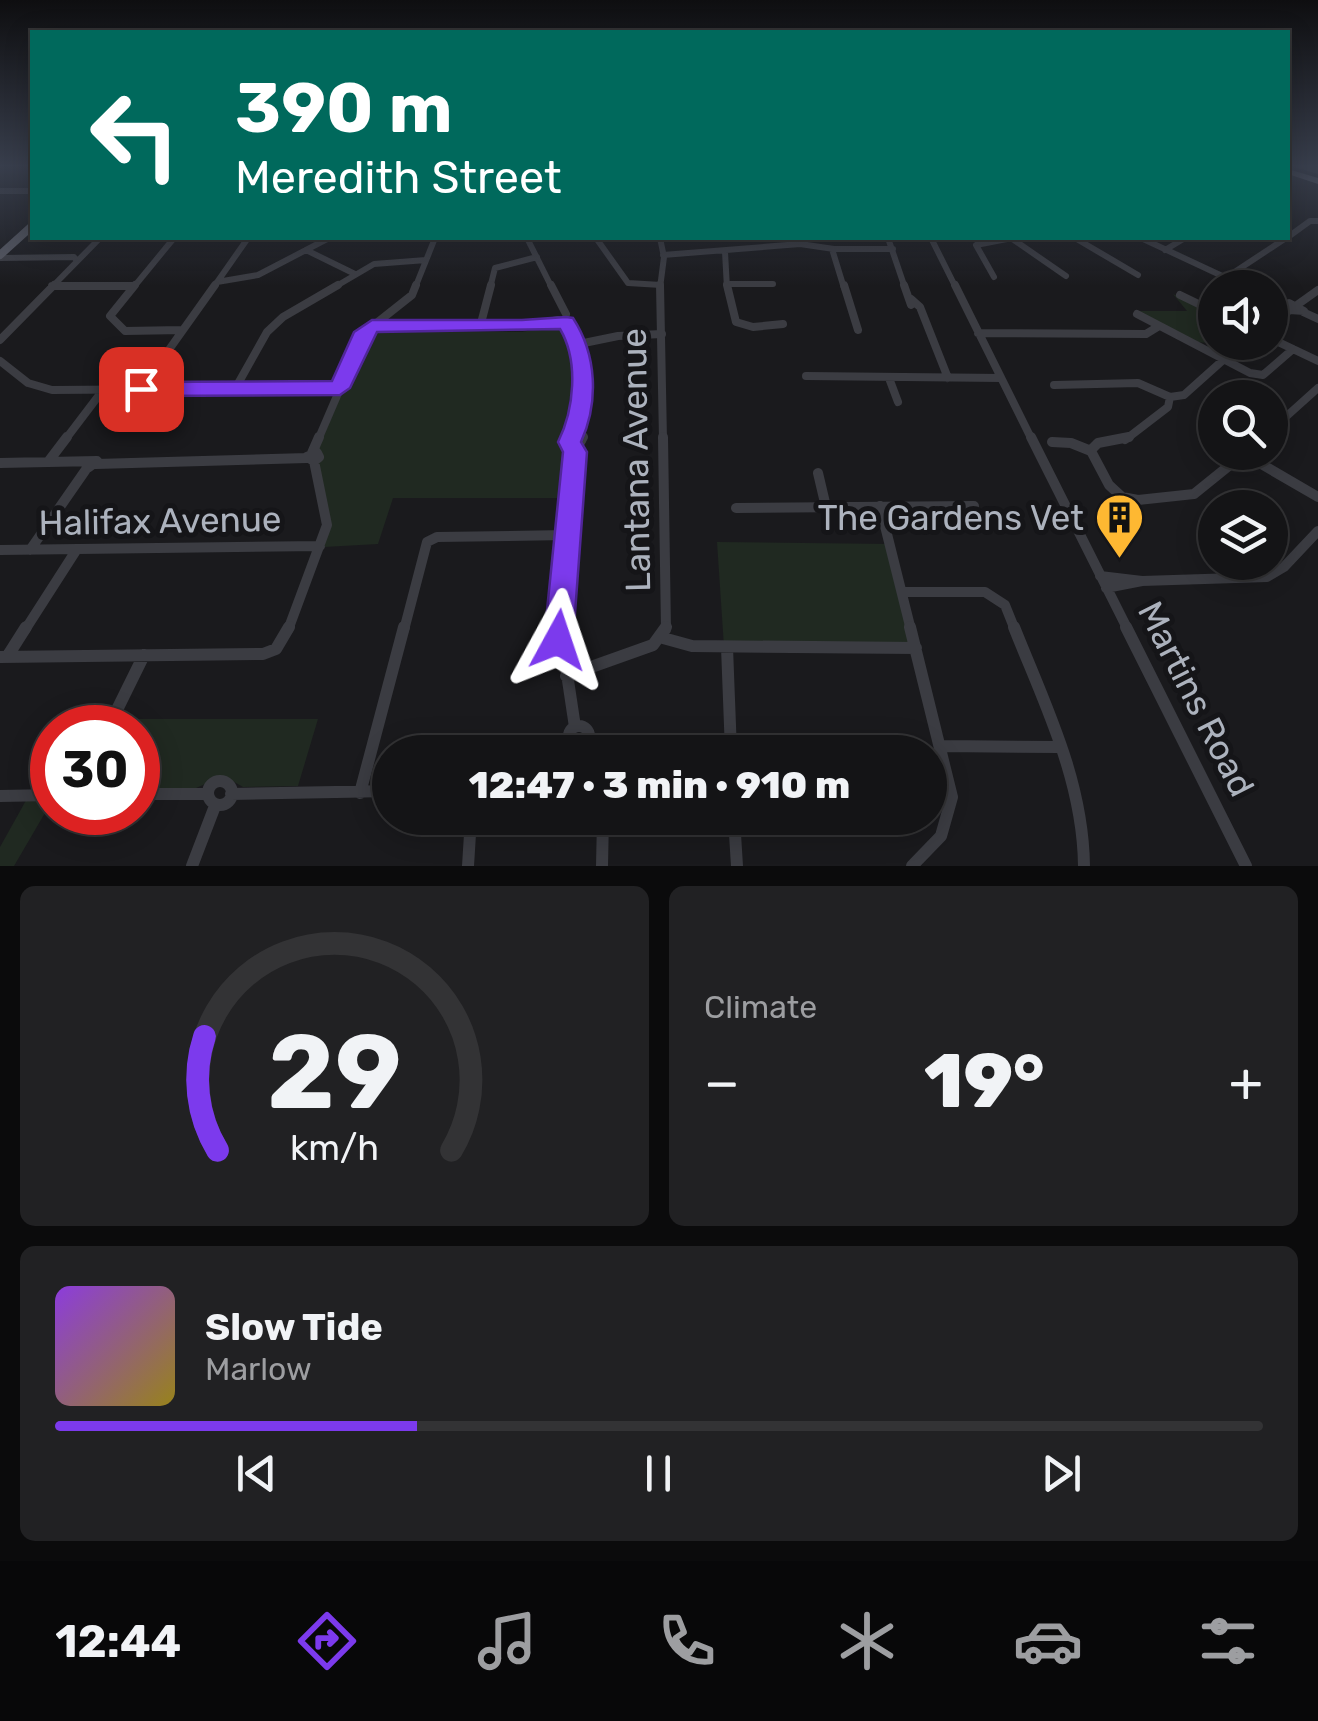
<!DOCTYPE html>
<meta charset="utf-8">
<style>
body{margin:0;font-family:Rubik,sans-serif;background:#212123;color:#f1f3f6;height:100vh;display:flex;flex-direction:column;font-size:38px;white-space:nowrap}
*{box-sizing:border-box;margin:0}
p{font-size:32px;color:#9d9ea1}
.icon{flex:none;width:55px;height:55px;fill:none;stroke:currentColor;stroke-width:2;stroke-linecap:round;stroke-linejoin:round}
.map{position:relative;height:866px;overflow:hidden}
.details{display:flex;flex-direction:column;gap:20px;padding:20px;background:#0b0b0c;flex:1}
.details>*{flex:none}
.hud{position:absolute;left:30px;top:30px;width:1260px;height:210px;border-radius:0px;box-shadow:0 5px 25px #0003,0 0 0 2px #333335;background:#00695c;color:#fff;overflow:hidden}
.tools{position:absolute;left:1198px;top:270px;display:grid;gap:20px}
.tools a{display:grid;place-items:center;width:90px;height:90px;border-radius:50%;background:#141416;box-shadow:0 5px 25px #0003,0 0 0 2px #333335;font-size:50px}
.speed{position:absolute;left:30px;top:705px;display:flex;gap:20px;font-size:50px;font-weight:700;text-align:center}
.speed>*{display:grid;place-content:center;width:130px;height:130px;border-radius:50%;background:#141416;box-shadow:0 5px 25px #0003,0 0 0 2px #333335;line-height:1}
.speed .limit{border:15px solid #d22;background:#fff;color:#111}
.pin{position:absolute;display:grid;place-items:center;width:85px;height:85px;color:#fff;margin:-42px;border-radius:20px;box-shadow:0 5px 15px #0006}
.me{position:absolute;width:110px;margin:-55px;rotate:5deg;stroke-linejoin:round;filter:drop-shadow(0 0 8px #0008)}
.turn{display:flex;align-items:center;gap:35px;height:210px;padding:0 40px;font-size:45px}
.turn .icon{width:130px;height:130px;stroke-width:2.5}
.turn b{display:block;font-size:70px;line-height:85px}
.big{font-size:75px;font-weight:800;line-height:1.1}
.details .card{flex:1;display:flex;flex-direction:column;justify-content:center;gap:15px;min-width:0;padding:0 35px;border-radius:15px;background:#212123}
.details .dial{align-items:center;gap:0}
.dial svg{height:260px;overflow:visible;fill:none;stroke:#333335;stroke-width:7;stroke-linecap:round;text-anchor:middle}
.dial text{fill:#f1f3f6;stroke:none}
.song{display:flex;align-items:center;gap:30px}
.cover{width:120px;height:120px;border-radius:15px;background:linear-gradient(135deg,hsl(270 70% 55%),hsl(50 70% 35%))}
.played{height:10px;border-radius:5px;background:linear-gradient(90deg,#7c3aed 30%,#333335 30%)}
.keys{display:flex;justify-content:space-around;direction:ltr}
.heat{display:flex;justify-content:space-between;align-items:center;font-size:55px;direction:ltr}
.details .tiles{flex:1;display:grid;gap:20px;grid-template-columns:1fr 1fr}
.card:last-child{grid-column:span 2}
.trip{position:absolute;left:372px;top:735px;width:575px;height:100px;border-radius:50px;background:#141416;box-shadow:0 5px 25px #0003,0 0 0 2px #333335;font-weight:800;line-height:100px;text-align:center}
.tabs{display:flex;height:160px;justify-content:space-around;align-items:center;background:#080809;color:#9d9ea1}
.tabs .icon{width:70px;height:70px}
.tabs .on{color:#7c3aed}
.tabs b{font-size:45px;color:#f1f3f6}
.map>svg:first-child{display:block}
.green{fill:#202921}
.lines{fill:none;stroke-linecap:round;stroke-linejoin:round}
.minor-far3{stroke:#3b3c42;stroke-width:6}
.minor-far2{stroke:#3b3c42;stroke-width:8}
.minor-far1{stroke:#3b3c42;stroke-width:10}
.minor{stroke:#3b3c42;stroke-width:12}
.major{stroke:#575962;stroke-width:8}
.highway{fill:#676a74;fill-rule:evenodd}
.route{fill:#7c3aed;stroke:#51269a;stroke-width:2.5}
.labels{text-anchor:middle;stroke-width:10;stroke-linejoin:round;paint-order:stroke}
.street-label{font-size:35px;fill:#acb2bd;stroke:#151518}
.poi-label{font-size:35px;fill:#acb2bd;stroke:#151518;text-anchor:end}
</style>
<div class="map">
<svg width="1318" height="866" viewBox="0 0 1318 866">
<rect width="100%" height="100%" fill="#1a1a1d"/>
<path class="green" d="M1173 294 1215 314V342L1244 343 1224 359 1207 348 1208 343 1196 342 1136 311H1187Z
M552 326 564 333 573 363 567 431 561 440 565 448 559 498H393L378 544 324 547 318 449 369 330 522 332Z
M717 542 890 544 916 648 724 647Z
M116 719H318L298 786 243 787 224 776 196 788 138 789V728H112Z
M29 795 52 801 14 866H0V847Z"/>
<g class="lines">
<path class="minor-far3" d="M1298 165 1318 171
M0 191H32
M1288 237 1310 221H1318
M527 238 552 288
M596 238 628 283 661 285
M660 238 664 257 660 288
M888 238 905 288
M931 238 956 288
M1011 238 1066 276
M1075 238 1138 275
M1141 238 1248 288
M832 249 844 288
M306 250 355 274
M1165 250 1185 238
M725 252 727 288
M663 255 800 244 834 249H893
M0 258 74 257 77 261
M994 277 976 245 1012 238
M1227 277 1286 238
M217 282 258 275 329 238
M729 284H773
M52 286H133
M51 288 100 238
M133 288 174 238
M213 288 248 238
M333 288 374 264 426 260
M415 288 435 238
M490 288 495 268 537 257"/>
<path class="minor-far2" d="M135 285 110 316 125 331 182 330
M551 285 566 314
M660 285 663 440
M727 285 736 322 753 327 783 324
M844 285 858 330
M904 285 911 305
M955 285 1032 440
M1243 285 1249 288
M52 286H133
M1180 295 1215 312
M1270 297 1286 304
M911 299 920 307 948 378
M1289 303 1304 311 1290 310 1285 305Z
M1297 305 1318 290
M1303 312 1318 319
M1137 314 1250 373 1263 375 1293 349
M566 322C589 359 586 401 570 440
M372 326 522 327 558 320
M1270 326 1290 310
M480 327 491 285
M978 333 1146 334 1159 326
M1270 338 1318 361
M0 340 54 285
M579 344 618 336 662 334
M0 361 28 383 52 390 340 388
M806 376 1001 378
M889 378 898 402
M1054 385 1138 383 1170 397 1168 407 1125 440
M141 389 215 285
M235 389 267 332 283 317 338 285
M1170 397 1184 395 1222 361
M577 426 582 440
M1270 431 1318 388
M65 440 103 390
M318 440 364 333 412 295 416 285"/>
<path class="minor-far1" d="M663 437 666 630
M1031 437 1128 630
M1052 442 1071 443 1091 451 1109 485 1122 497 1138 500 1194 494 1246 452
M1092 449 1098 443 1129 437
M575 452 583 437
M312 453 319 437
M317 453 319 457 314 461 307 457Z
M1244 454 1318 497
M48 462 67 437
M0 463 97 461 89 467 85 463
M96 464 307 458
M818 473 826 507
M1123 498 1128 520
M880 506 911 630
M736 508 974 506
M0 550 320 546
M30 550 87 468
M1100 576 1142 581 1267 577 1284 567 1318 531
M1106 588 1142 581
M904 592H985L1005 605 1015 630
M25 630 77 549
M288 630 327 525 314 461
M404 630 427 542 437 537 567 535
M560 630 575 452 569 442 571 437"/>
<path class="minor" d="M560 627 575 727
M910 627 952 797 941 836 912 866
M1014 627C1045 705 1083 780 1084 866
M1126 627 1246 866
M663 638 692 646 916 648
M727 647 731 752
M0 657 263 654 276 649 289 627
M7 657 26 627
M566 676 653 645 666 627
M569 736a10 10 0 1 1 20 0a10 10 0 1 1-20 0Z
M108 728 144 655
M942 746 1059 747
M534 752 569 739
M208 793a12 12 0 1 1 24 0a12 12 0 1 1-24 0Z
M360 793 404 627
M138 794H207
M231 794 390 791
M0 796 52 795
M734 818 737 866
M192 866 215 806
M468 866 471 818
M602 866 603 818"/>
<path class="major" d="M0 255 32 226"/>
<path class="highway" d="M1288 169 1318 178V184L1288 174Z"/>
</g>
<linearGradient id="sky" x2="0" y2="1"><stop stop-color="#0e0e10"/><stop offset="0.58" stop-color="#383e4c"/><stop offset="1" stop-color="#383e4c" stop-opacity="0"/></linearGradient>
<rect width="1318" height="286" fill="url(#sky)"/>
<path class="route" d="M566 317 573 318C597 355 599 402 581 442L587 452 573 640 569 649 558 653 548 649 544 640 563 452 558 442C574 410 579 361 560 329L377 332 350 388 340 395 141 396 130 389 141 382 332 381 354 332 372 320H522Z"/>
<defs>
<symbol id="building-pin" viewBox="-11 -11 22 30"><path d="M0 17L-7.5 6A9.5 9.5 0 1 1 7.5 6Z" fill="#feb832" stroke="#151518"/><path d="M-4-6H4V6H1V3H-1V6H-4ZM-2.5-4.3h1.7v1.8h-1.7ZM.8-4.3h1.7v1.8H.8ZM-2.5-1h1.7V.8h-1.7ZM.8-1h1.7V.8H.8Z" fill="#111"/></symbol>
</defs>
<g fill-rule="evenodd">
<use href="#building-pin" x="1092" y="490" width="55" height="75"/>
</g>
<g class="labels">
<g class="street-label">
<text transform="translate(636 460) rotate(-91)" y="12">Lantana Avenue</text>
<text transform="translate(160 521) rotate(-1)" y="12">Halifax Avenue</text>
<text transform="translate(1196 699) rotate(63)" y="12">Martins Road</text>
</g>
<g class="poi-label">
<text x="1084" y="530">The Gardens Vet</text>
</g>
</g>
</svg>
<div class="tools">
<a><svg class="icon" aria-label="sound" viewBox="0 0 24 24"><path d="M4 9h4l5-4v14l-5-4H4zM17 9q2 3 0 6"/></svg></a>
<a><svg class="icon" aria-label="search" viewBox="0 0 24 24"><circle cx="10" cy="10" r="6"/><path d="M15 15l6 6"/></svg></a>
<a><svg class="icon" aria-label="layers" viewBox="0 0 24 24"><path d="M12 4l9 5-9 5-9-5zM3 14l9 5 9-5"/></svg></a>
</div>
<div class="speed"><div class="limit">30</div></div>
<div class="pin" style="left:141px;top:389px;background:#d93025"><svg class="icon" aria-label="arrive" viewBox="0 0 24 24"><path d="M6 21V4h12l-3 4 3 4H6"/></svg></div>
<svg class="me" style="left:558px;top:640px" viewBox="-20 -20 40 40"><path d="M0-17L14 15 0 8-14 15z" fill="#7c3aed" stroke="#fff" stroke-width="4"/></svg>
<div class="trip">12:47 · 3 min · 910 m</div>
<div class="hud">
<div class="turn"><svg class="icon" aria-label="left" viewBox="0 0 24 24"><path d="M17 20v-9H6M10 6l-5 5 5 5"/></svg><div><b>390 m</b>Meredith Street</div></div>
</div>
</div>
<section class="details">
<div class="tiles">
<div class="card dial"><svg viewBox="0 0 100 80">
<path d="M14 69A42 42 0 1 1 86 69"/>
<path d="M14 69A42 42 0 0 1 10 34" stroke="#7c3aed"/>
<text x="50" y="56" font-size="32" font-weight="700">29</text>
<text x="50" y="72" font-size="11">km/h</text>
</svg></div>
<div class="card"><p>Climate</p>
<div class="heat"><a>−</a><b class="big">19°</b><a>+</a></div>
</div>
<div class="card">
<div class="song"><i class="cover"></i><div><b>Slow Tide</b><p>Marlow</p></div></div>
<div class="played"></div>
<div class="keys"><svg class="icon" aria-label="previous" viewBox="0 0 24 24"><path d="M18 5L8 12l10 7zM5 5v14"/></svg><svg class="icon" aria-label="pause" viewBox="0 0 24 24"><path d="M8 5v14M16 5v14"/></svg><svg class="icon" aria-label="next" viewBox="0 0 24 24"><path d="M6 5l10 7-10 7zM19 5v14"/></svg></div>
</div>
</div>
</section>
<nav class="tabs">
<b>12:44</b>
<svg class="icon on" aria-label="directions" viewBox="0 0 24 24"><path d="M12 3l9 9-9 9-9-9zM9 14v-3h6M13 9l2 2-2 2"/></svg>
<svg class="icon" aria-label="music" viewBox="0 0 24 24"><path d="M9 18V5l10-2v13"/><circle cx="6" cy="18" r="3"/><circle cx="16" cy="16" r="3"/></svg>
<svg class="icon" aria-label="phone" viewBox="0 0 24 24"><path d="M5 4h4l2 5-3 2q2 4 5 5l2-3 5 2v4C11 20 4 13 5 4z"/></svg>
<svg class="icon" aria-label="climate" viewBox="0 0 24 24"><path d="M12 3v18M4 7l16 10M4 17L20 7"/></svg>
<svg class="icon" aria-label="car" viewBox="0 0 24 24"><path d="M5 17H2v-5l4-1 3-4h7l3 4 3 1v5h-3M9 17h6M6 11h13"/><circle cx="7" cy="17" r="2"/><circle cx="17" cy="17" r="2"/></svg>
<svg class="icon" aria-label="filters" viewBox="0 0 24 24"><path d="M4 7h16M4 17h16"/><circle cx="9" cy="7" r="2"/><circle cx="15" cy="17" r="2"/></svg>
</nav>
